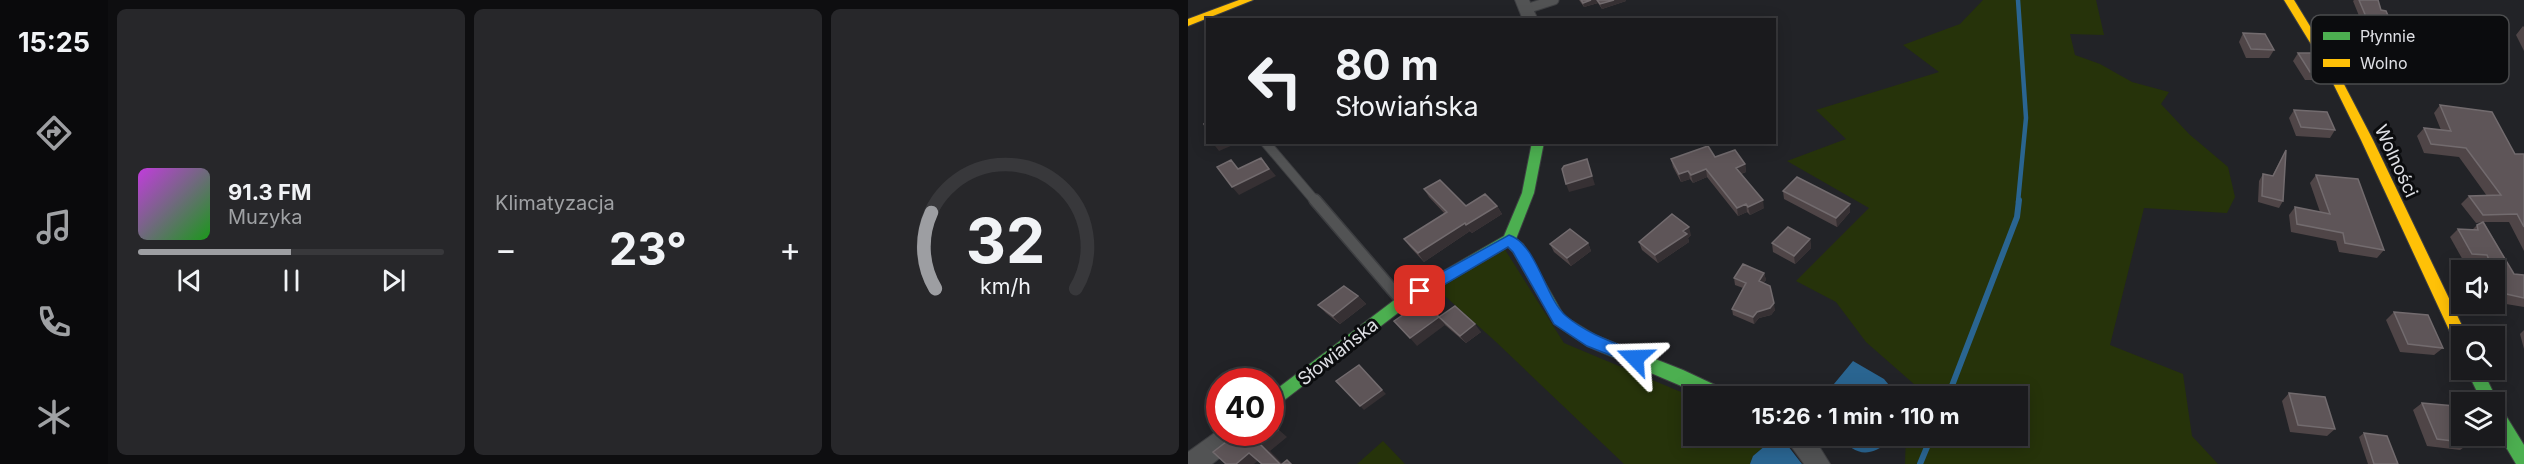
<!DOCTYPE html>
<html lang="pl">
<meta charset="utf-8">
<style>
body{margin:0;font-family:Inter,sans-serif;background:#27272a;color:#f1f3f6;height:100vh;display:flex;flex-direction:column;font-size:22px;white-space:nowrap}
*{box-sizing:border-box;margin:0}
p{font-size:20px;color:#9fa1a4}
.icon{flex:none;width:33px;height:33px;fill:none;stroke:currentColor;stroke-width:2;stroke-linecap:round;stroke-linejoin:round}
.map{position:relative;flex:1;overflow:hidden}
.details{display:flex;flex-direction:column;gap:9px;padding:9px;background:#0e0e10;width:1080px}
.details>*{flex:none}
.hud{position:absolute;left:18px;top:18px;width:570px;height:126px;border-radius:0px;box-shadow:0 3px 15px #0003,0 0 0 2px #38383b;background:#1a1a1d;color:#f1f3f6;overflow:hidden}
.buttons{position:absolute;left:1263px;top:260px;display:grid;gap:12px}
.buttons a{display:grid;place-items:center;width:54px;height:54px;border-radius:0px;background:#1a1a1d;box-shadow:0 3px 15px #0003,0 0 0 2px #38383b;font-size:30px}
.speed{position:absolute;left:18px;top:368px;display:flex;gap:12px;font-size:30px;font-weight:700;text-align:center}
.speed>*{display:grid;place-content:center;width:78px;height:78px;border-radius:50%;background:#1a1a1d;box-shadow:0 3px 15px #0003,0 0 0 2px #38383b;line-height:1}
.speed .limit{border:9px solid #d22;background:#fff;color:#111}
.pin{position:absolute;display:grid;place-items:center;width:51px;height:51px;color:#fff;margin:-26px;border-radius:12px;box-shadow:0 3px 9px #0006}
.me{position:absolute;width:66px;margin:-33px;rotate:292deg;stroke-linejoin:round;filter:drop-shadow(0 0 4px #0008)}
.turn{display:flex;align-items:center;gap:21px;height:126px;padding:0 30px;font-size:27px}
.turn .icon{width:78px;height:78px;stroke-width:2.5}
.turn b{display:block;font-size:42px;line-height:51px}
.big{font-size:45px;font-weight:700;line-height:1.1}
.details .widget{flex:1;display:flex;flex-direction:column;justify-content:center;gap:9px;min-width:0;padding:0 21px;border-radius:9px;background:#27272a}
.details .dial{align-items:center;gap:0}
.dial svg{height:156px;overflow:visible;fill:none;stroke:#38383b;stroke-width:7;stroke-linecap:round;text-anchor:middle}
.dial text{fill:#f1f3f6;stroke:none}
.song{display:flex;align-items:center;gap:18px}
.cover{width:72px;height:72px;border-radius:9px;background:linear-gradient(135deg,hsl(290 70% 55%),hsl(120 70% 35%))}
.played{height:6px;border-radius:3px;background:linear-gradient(90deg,#9d9ea2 50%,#38383b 50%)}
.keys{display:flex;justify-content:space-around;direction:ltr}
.heat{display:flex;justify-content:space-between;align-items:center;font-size:33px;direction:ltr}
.details .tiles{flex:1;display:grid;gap:9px;grid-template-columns:repeat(3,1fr)}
.trip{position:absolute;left:495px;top:386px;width:345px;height:60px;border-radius:0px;background:#1a1a1d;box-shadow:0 3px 15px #0003,0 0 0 2px #38383b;font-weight:700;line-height:60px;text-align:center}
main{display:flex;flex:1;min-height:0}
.tab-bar{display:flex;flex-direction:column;width:108px;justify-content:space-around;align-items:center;background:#0a0a0c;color:#9fa1a4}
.tab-bar .icon{width:42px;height:42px}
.tab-bar .on{color:#9d9ea2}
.tab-bar b{font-size:27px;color:#f1f3f6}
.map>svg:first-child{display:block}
.green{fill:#26330a}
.water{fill:#2a6591}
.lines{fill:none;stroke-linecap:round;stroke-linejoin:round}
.stream-far1{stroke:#2a6591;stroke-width:4.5}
.stream{stroke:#2a6591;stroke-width:6}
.lane-far1-casing{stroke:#3d3e41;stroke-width:11}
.lane-casing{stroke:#3d3e41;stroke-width:14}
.street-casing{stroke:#3d3e41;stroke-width:2}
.fast-casing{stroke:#3d3e41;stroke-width:2}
.slow-casing{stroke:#3d3e41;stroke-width:2}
.lane-far1{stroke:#525354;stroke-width:9}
.lane{stroke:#525354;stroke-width:11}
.street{fill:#525354;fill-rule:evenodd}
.fast{fill:#4caf50;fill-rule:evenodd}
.slow{fill:#ffc107;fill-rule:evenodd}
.wall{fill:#4f4547}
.shaded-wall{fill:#363033}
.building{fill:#5e5558;stroke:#726b6e;stroke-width:1.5}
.route{fill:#1a73e8;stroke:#114b97;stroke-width:1.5}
.labels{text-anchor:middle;stroke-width:6;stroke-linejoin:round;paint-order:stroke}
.street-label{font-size:18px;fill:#dfe0e5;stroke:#0b0c0e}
.key{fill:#0b0c0e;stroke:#4b4c4e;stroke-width:1.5}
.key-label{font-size:16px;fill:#dfe0e5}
</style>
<main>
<nav class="tab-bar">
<b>15:25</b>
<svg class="icon on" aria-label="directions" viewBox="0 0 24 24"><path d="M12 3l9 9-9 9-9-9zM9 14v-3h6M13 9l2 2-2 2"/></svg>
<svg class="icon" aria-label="music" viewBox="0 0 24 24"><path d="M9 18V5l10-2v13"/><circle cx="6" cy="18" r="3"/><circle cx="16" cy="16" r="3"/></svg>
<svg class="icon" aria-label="phone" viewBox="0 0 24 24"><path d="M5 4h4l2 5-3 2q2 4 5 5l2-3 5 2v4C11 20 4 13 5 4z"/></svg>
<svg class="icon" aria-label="climate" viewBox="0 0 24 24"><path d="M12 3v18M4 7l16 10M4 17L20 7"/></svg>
</nav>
<section class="details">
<div class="tiles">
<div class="widget">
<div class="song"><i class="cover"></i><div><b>91.3 FM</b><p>Muzyka</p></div></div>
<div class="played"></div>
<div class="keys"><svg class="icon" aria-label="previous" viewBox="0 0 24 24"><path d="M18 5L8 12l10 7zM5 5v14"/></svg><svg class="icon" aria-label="pause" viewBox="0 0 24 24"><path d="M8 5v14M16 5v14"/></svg><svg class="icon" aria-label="next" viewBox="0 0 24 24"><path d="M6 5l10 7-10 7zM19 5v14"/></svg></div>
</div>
<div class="widget"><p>Klimatyzacja</p>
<div class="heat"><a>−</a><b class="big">23°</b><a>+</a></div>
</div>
<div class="widget dial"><svg viewBox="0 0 100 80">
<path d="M14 69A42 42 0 1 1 86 69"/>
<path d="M14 69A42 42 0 0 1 12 30" stroke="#9d9ea2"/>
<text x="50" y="56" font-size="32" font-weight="700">32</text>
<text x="50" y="72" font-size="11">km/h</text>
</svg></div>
</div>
</section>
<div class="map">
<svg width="1336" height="464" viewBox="0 0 1336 464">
<rect width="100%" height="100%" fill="#222327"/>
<path class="green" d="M795 0H908L916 35 882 34 887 55 912 64 944 82 981 92 973 104 1001 134 1040 167 1047 197 1039 213 956 208 922 345 995 374 1004 436 1030 464H717L718 435H830V396H725L727 385 678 342 648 302 608 281 681 208 599 161 658 139 628 110 751 72 715 45 772 24Z
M316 248 376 343 505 397 506 435H582L584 440 565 456 562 464H436L307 341 248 288Z
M195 441 217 464H169Z"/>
<path class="water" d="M665 361 696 379 710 396H636Z
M647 435H705L704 441C676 459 671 455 647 435Z
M584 440 600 446 614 464H562L565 456Z"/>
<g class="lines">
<path class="stream-far1" d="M830 0 838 118 830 202"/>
<path class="stream" d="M760 396 829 217 831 200
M732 464 744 435"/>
<defs>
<path id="lane-far1" d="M338 9 366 0
M77 142 128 202"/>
<path id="lane" d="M127 200 214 301"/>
<path id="street" d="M327 0H341L350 20H335Z
M32 429V432H58L54 440 24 464H0V452Z
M595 435H624L642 464H616Z"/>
<path id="fast" d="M344 142H356L346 193 328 239 335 244 376 316 409 336 495 370 540 391 542 396H517L399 346 366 324 325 252 320 247 219 306 82 411V394L209 298 316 236 334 193Z
M1278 369H1294L1310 402 1309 405 1312 406 1336 445V464H1328L1306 427V402H1294Z"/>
<path id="slow" d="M51 0H65L0 26V19Z
M1096 0H1106L1147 67 1185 140 1279 336H1274V348L1269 347 1173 140 1137 67Z"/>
</defs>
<use href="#lane-far1" class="lane-far1-casing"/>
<use href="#lane" class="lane-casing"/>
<use href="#street" class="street-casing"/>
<use href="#fast" class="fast-casing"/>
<use href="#slow" class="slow-casing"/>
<use href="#lane-far1" class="lane-far1"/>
<use href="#lane" class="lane"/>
<use href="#street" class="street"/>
<use href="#fast" class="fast"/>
<use href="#slow" class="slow"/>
</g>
<path class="wall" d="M391 0H437L438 1 414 9 410 3 396 7Z
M1166 0H1190L1193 10 1207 32 1203 39 1180 38 1165 1Z
M1335 26 1336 27V51L1328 35Z
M1055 33 1086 50 1081 58H1058L1051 42Z
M1110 53 1139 72 1134 80H1117L1105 61Z
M1252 105 1327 154H1336V251L1321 222H1296L1326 274 1336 275V307L1306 302V270H1293L1291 263 1276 262 1262 237 1270 229 1284 230 1289 225 1295 222 1288 223 1273 204 1281 196H1299L1271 157 1236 153 1229 136 1236 128 1253 130 1246 113Z
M1106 110 1147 130 1142 138 1108 136 1101 118Z
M1098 150 1095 201 1091 208 1070 202 1071 181 1075 174 1084 176Z
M527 157 557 164 558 172 553 174 576 208 562 215 559 212 550 216 519 177 505 183 502 179 493 182 485 167 483 159Z
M1128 175 1196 250 1189 258 1151 252 1148 241 1103 232 1101 215 1107 207 1132 212 1122 183Z
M236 189 278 206H309L314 214 284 233 282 231 236 262 222 247 216 239 257 214 241 197Z
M595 191 662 212 649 227 596 199Z
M503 235 500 238 501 242 470 263 454 250 451 242Z
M622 239 623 248 607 264 585 252 584 243Z
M400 243 403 251 383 266 366 252 362 244Z
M576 273 578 280 575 283 587 310 583 315 571 318 566 324 545 315 544 309 555 288 547 285 546 278Z
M170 296 178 304 152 324 138 313 130 305Z
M1206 312 1255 348 1246 355 1212 352 1198 320Z
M251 317 293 332 278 343 257 325Z
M1336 330V349L1332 334Z
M1101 393 1147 429 1139 436 1102 432 1094 401Z
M1234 403 1282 443 1272 450 1239 446 1225 410Z
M1176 433 1210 464H1180L1171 437Z"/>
<path class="shaded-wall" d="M403 0H409L410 3 396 7 395 3Z
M426 0H437L438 1 414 9 412 4Z
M24 142H52L31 151Z
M73 158 88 176 51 195 44 187Z
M399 159 407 185 381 192 378 184Z
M557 164 558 172 549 175 548 168Z
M518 169 519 177 505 183 503 175Z
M500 171 502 179 493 182 491 174Z
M575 200 576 208 562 215 560 207Z
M558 204 559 212 550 216 549 208Z
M662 204V212L649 227 648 218Z
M309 206 314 214 284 233 278 225Z
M277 223 282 231 236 262 230 253Z
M501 227 503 235 500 238 501 242 470 263 467 255Z
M622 239 623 248 607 264 606 256Z
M400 243 403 251 383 266 379 258Z
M576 273 578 280 572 288 571 281Z
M170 296 178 304 152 324 145 316Z
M586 303 587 310 583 315 571 318 566 324 565 317 569 312Z
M251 317 257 325 229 346 222 338Z
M287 324 293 332 278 343 272 336Z
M171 365 198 394 176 410 172 406Z
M82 422 99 437 82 451 95 464H92L72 444Z
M61 453 71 460 66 464H48Z"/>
<path class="building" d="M393 0H403L395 3Z
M409 0H426L412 4Z
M1171 0H1190L1193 10 1198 11 1207 32 1184 31Z
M1055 33 1077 34 1086 50 1063 49Z
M1110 53H1127L1139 72H1122Z
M1252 105 1304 112 1327 154H1336V227L1329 214 1295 215 1281 196 1313 195 1278 148 1243 144 1236 128 1263 131Z
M1106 110 1139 112 1147 130 1113 127Z
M20 123V132L16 124Z
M520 146 527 157 547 150 557 164 548 168 575 200 560 207 558 204 549 208 518 169 503 175 500 171 491 174 483 159Z
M1098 150 1095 201 1074 196 1075 174 1085 176Z
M73 158 81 169 44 187 29 167 43 160 50 169Z
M399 159 404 176 378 184 374 169 376 166Z
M1128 175 1170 179 1196 250 1157 243 1155 233 1109 224 1107 207 1142 214Z
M609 177 662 204 648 218 595 191Z
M252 180 278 206 297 194 309 206 278 225 277 223 230 253 216 239 259 212 236 189Z
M484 214 501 227 495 231 499 234 467 255 451 242Z
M1295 222 1326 274 1336 275V298L1314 293 1306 273V270H1305L1299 255 1284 254 1270 229 1290 230 1289 225Z
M600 227 622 239 606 256 584 243Z
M382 229 400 243 379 258 362 244Z
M555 264 576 273 571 281 582 286 586 303 582 308 569 312 565 317 544 309 558 283 546 278Z
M156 286 170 296 145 316 130 305Z
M235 301 251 317 222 338 206 321Z
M267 306 287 324 272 336 251 317Z
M1206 312 1240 315 1255 348 1220 344Z
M171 365 194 390 172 406 148 381Z
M1101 393 1137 397 1147 429 1110 425Z
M1234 403 1267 406 1274 423V435H1279L1282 443 1249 439Z
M82 423 90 430 72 444 92 464H74L61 453 48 464H38L25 452 51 432H82Z
M1176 433 1199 436 1210 464H1186Z
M99 460 103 464H94Z"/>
<path class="route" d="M321 235C349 244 357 298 378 316 399 334 427 343 452 353L454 358 452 363 447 365 399 346 366 324 325 252 320 247 237 296H227L225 291 227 287Z"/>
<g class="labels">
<g class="street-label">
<text transform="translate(1208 161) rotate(65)" y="6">Wolności</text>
<text transform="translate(150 352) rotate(-38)" y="6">Słowiańska</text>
</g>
</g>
<rect x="1123" y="15" width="198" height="69" rx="9" class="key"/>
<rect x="1135" y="32" width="27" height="8" fill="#4caf50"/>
<rect x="1135" y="59" width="27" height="8" fill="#ffc107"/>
<g class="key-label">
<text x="1172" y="42">Płynnie</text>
<text x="1172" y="69">Wolno</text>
</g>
</svg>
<div class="buttons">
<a><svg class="icon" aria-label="sound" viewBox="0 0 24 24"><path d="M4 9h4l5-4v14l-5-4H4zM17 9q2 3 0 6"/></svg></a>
<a><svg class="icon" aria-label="search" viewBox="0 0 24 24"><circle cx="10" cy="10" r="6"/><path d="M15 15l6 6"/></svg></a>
<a><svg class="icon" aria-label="layers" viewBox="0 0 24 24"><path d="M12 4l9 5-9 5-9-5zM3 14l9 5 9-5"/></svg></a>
</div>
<div class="speed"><div class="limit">40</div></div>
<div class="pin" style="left:232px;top:291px;background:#d93025"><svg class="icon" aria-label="arrive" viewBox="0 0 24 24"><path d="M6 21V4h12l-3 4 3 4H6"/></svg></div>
<svg class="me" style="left:447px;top:358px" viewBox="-20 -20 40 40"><path d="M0-17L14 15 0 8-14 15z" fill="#1a73e8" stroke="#fff" stroke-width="4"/></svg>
<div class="trip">15:26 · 1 min · 110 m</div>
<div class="hud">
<div class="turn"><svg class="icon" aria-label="left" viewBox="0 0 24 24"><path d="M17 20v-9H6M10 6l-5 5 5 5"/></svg><div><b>80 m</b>Słowiańska</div></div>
</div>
</div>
</main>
